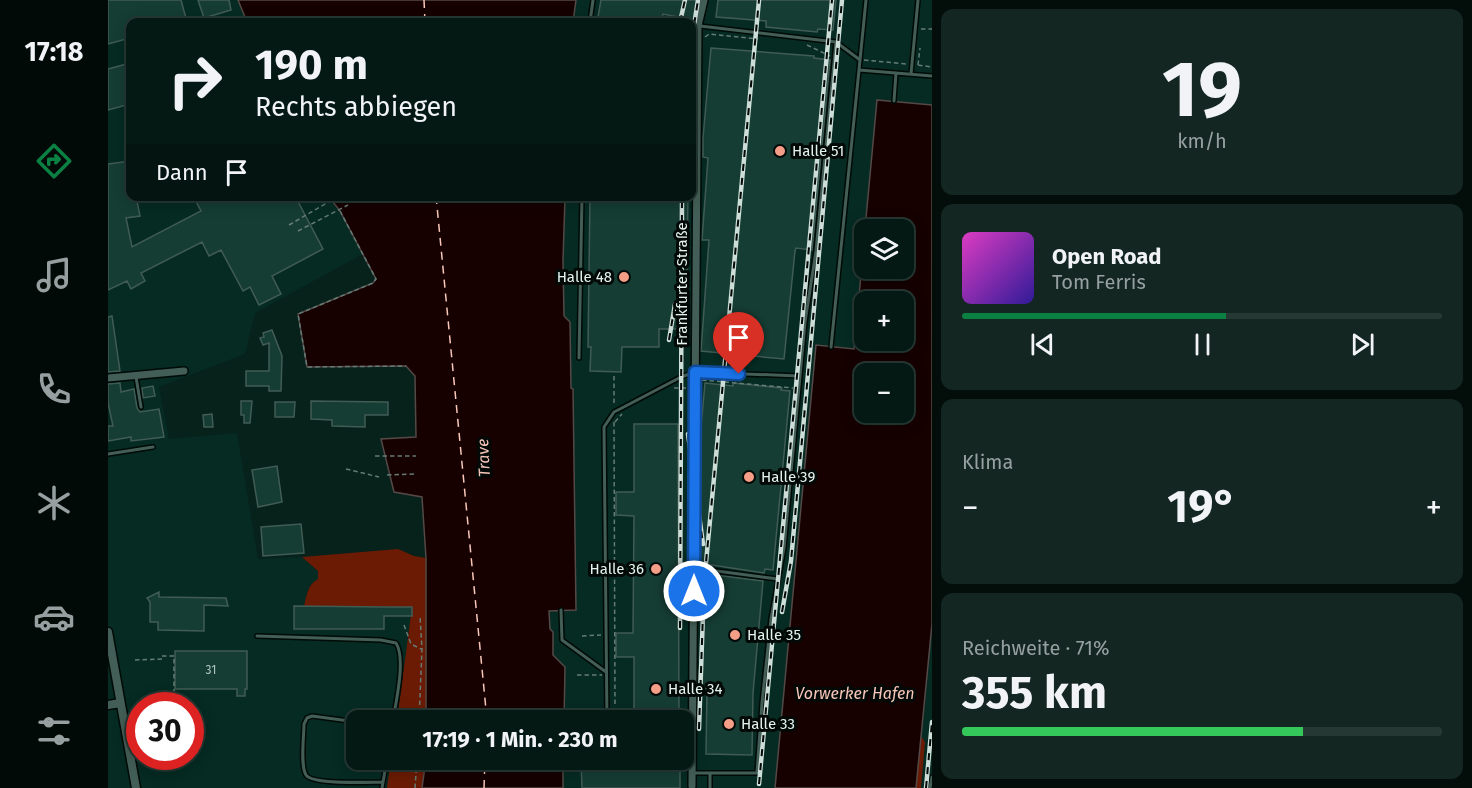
<!DOCTYPE html>
<html lang="de">
<meta charset="utf-8">
<style>
body{margin:0;font-family:"Fira Sans",sans-serif;background:#132622;color:#f1f3f6;height:100vh;display:flex;flex-direction:column;font-size:22px;white-space:nowrap}
*{box-sizing:border-box;margin:0}
p{font-size:20px;color:#97a0a0}
.icon{flex:none;width:33px;height:33px;fill:none;stroke:currentColor;stroke-width:2;stroke-linecap:round;stroke-linejoin:round}
.map{position:relative;flex:1;overflow:hidden}
.sheet{display:flex;flex-direction:column;gap:9px;padding:9px;background:#030e0b;width:540px}
.sheet>*{flex:none}
.guide{position:absolute;left:18px;top:18px;width:570px;height:183px;border-radius:12px;box-shadow:0 3px 15px #0003,0 0 0 2px #263834;background:#051914;color:#f1f3f6;overflow:hidden}
.tools{position:absolute;left:746px;top:219px;display:grid;gap:12px}
.tools a{display:grid;place-items:center;width:60px;height:60px;border-radius:12px;background:#051914;box-shadow:0 3px 15px #0003,0 0 0 2px #263834;font-size:30px}
.speed{position:absolute;left:18px;top:692px;display:flex;gap:12px;font-size:30px;font-weight:700;text-align:center}
.speed>*{display:grid;place-content:center;width:78px;height:78px;border-radius:50%;background:#051914;box-shadow:0 3px 15px #0003,0 0 0 2px #263834;line-height:1}
.speed .limit{border:9px solid #d22;background:#fff;color:#111}
.pin{position:absolute;display:grid;place-items:center;width:51px;height:51px;color:#fff;margin:-62px -26px;border-radius:50% 50% 50% 0;rotate:-45deg;box-shadow:0 0 6px #0007}
.pin .icon{rotate:45deg}
.me{position:absolute;width:66px;margin:-33px;rotate:0deg;stroke-linejoin:round;filter:drop-shadow(0 0 4px #0008)}
.turn{display:flex;align-items:center;gap:21px;height:126px;padding:0 30px;font-size:27px}
.turn .icon{width:78px;height:78px;stroke-width:2.5}
.turn b{display:block;font-size:42px;line-height:51px}
.then{display:flex;align-items:center;height:57px;padding:0 30px;background:#0003;gap:12px;font-size:22px}
.big{font-size:45px;font-weight:700;line-height:1.1}
.sheet .tile{flex:1;display:flex;flex-direction:column;justify-content:center;gap:9px;min-width:0;padding:0 21px;border-radius:12px;background:#132622}
.sheet .dial{align-items:center;gap:0}
.dial b{font-size:78px;line-height:1}
.song{display:flex;align-items:center;gap:18px}
.cover{width:72px;height:72px;border-radius:9px;background:linear-gradient(135deg,hsl(310 70% 55%),hsl(250 70% 35%))}
.played{height:6px;border-radius:3px;background:linear-gradient(90deg,#0b8043 55%,#263834 55%)}
.keys{display:flex;justify-content:space-around;direction:ltr}
.heat{display:flex;justify-content:space-between;align-items:center;font-size:33px;direction:ltr}
.charge{height:9px;border-radius:4px;background:linear-gradient(90deg,#34c759 71%,#263834 0)}
.trip{position:absolute;left:238px;top:710px;width:348px;height:60px;border-radius:12px;background:#051914;box-shadow:0 3px 15px #0003,0 0 0 2px #263834;font-weight:700;line-height:60px;text-align:center}
main{display:flex;flex:1;min-height:0}
.dock{display:flex;flex-direction:column;width:108px;justify-content:space-around;align-items:center;background:#020a08;color:#97a0a0}
.dock .icon{width:42px;height:42px}
.dock .active{color:#0b8043}
.dock b{font-size:27px;color:#f1f3f6}
.map>svg:first-child{display:block}
.built{fill:#052b23;fill-rule:evenodd}
.green{fill:#6b1b03}
.water{fill:#160000;stroke:#544947;stroke-width:1.5;fill-rule:evenodd}
.lines{fill:none;stroke-linecap:round;stroke-linejoin:round}
.ferry{stroke:#f9c7b9;stroke-width:1.5;stroke-dasharray:8 6;stroke-linecap:butt}
.building{fill:#153d33;stroke:#415c54;stroke-width:1.5}
.service-casing{stroke:#000a06;stroke-width:6}
.minor-casing{stroke:#000a06;stroke-width:10}
.tertiary-casing{stroke:#000a06;stroke-width:11}
.path{stroke:#657b75;stroke-width:1.5;stroke-dasharray:4.5 3;stroke-linecap:butt}
.service{stroke:#435e56;stroke-width:3}
.minor{stroke:#435e56;stroke-width:7}
.tertiary{stroke:#435e56;stroke-width:8}
.rail-casing{stroke:#cdddd8;stroke-width:4.5}
.rail{stroke:#020906;stroke-width:2;stroke-dasharray:7;stroke-linecap:butt}
.route-casing{stroke:#114b97;stroke-width:15}
.route{stroke:#1a73e8;stroke-width:10}
.poi-dot{fill:#f49e87;stroke:#020906;stroke-width:2}
.labels{text-anchor:middle;stroke-width:6;stroke-linejoin:round;paint-order:stroke}
.number-label{font-size:12px;fill:#b0c6bf}
.poi-label{font-size:15px;fill:#e4f3ee;stroke:#020906;text-anchor:start}
.street-label{font-size:15px;fill:#e4f3ee;stroke:#020906}
.water-label{font-size:16px;font-style:italic;fill:#f9c7b9;stroke:#020906}
</style>
<main>
<nav class="dock">
<b>17:18</b>
<svg class="icon active" aria-label="directions" viewBox="0 0 24 24"><path d="M12 3l9 9-9 9-9-9zM9 14v-3h6M13 9l2 2-2 2"/></svg>
<svg class="icon" aria-label="music" viewBox="0 0 24 24"><path d="M9 18V5l10-2v13"/><circle cx="6" cy="18" r="3"/><circle cx="16" cy="16" r="3"/></svg>
<svg class="icon" aria-label="phone" viewBox="0 0 24 24"><path d="M5 4h4l2 5-3 2q2 4 5 5l2-3 5 2v4C11 20 4 13 5 4z"/></svg>
<svg class="icon" aria-label="climate" viewBox="0 0 24 24"><path d="M12 3v18M4 7l16 10M4 17L20 7"/></svg>
<svg class="icon" aria-label="car" viewBox="0 0 24 24"><path d="M5 17H2v-5l4-1 3-4h7l3 4 3 1v5h-3M9 17h6M6 11h13"/><circle cx="7" cy="17" r="2"/><circle cx="17" cy="17" r="2"/></svg>
<svg class="icon" aria-label="filters" viewBox="0 0 24 24"><path d="M4 7h16M4 17h16"/><circle cx="9" cy="7" r="2"/><circle cx="15" cy="17" r="2"/></svg>
</nav>
<div class="map">
<svg width="824" height="788" viewBox="0 0 824 788">
<rect width="100%" height="100%" fill="#07211b"/>
<path class="built" d="M0 0H130L139 22H22V196L221 197 232 211 255 254 147 313 137 354 51 387 61 439 129 433 150 559 194 557 210 571V579L204 583 199 591 197 606 304 607 289 720H249V759H283L279 788H0ZM32 705H82V756H32Z
M468 0H824V105L769 100 746 349 708 345 667 788H455V759H576V720H456L457 667 445 655V632L442 629 441 610H467L465 389H463L460 321 456 316 455 261 457 197 584 196V22H465Z
M824 624V788H808L815 721Z"/>
<path class="green" d="M290 549 306 556 318 558V720H289L304 607 196 606C199 595 199 585 210 579V571L194 557Z
M813 736 817 742 813 788H808Z
M283 759H318L314 788H279Z"/>
<path class="water" d="M130 0H468L465 22H139Z
M769 100 824 105V624L808 788H667L708 345 746 349 756 243V268H795V230L757 229ZM756 302H795V340H756ZM756 374H795V412H756Z
M221 197H457L455 261 456 316 462 322 463 388 465 389 468 610 441 611 442 629 445 632V655L457 667 456 720H318V558L314 497 286 492 273 439 308 437 307 376 298 366 199 367 190 314 265 283 268 279 232 211Z
M318 759H455V788H314Z"/>
<g class="lines">
<path class="ferry" d="M316 0 317 22
M328 196 379 720
M376 788 377 759"/>
</g>
<path class="building" d="M0 0H73L79 22H22V38L0 44Z
M90 0H121L123 10 96 18Z
M493 0H590L586 20 555 14 553 22H504V20L490 17Z
M610 0H728L725 30 710 29 709 32 658 27V21L608 17Z
M603 48 706 56V58L722 60 704 250 688 248 687 251 676 359 593 351 601 240H594L600 158 595 157V138Z
M22 63V104L0 110V69Z
M22 161V196H28L32 216 18 218 24 247 93 211 85 196H187L215 249 164 276 173 294 151 305 142 287 135 291 113 250 101 256 94 242 33 273 37 281 23 289 19 281 0 290V164Z
M482 196H580L578 329H551V347H514L513 372 482 371 483 347H480Z
M4 316 12 371 0 372V317Z
M164 330 174 356 173 391H161V386H138V371H161V343L155 345 152 338 156 337 155 333Z
M12 383 13 392 26 389 29 408 32 412 51 409 56 437 23 441V437L0 441V426H5L0 403V384Z
M597 383 625 386V383L674 388 673 390 682 391 665 570 657 569 656 573 591 563 592 438Z
M45 386 47 396 35 398 34 388Z
M133 401H144L142 423H136V415H133Z
M203 401 280 402V415H257V427L224 426V420L203 419Z
M167 402H187L186 417H167Z
M104 414 105 427H96L95 415Z
M526 424H570L571 720H526V657H508V633H525L526 516 508 515V492H526Z
M169 466 174 502 150 507 144 470Z
M193 524 196 553 155 556 153 527Z
M607 575 655 581 645 693 644 755 598 754 599 689 590 688V685L601 576 607 577Z
M51 592V597L118 598 120 606 96 605V631L50 630V622H42V602L39 598Z
M186 606 276 607H304V616H276V629H186Z
M67 651H139V689H137V696H129V689H67Z
M527 759H572V788H474L473 763H527Z"/>
<g class="lines">
<defs>
<path id="service" d="M482 22 485 0
M592 26 728 42 752 60 751 70 824 76
M752 60 758 0
M803 74 810 0
M786 101 788 73
M723 347 751 70
M471 358 474 196
M28 377 33 407
M0 454 45 447
M586 568 670 579
M453 610 454 640 498 672
M149 636 273 640 288 643C298 658 288 702 285 720
M499 720 496 427 506 412 512 409 573 377 587 372 692 376
M249 722 204 716 199 718 196 724C196 736 192 765 198 775 204 785 262 782 275 782
M584 773H649L654 703 663 619 676 548 697 322 708 251 728 42
M274 788 279 759
M602 788V773
M822 788 824 777"/>
<path id="minor" d="M0 378 76 371
M584 786 590 26 596 0"/>
<path id="tertiary" d="M0 632 28 788
M0 705 12 703"/>
</defs>
<use href="#service" class="service-casing"/>
<use href="#minor" class="minor-casing"/>
<use href="#tertiary" class="tertiary-casing"/>
<path class="path" d="M813 29H824
M597 37 601 34 650 39
M699 45 722 56
M756 60 799 64
M810 65 824 67
M810 65 812 48
M232 211 268 279 265 283 190 314 199 367 298 366
M181 225 231 196
M190 231 240 205
M506 376V406
M594 380 685 388
M566 388H579
M506 422 507 706
M507 422 514 414
M267 456H308
M238 469 271 477
M279 475 309 474
M296 625 303 644 313 649
M474 636 493 635
M54 656H66V693
M27 660 54 659
M469 675H494
M311 720 314 649 312 616
M307 788 309 759"/>
<use href="#service" class="service"/>
<use href="#minor" class="minor"/>
<use href="#tertiary" class="tertiary"/>
<defs>
<path id="rail" d="M572 22 577 0
M584 38 590 0
M561 340 567 304
M580 434 595 544
M674 612 683 561 734 0
M572 628 574 196
M591 729 596 584 651 0
M651 784 724 0
M818 788 824 722"/>
</defs>
<use href="#rail" class="rail-casing"/>
<use href="#rail" class="rail"/>
</g>
<g class="lines">
<defs>
<path id="route" d="M586 591 587 372 631 374"/>
</defs>
<use href="#route" class="route-casing"/>
<use href="#route" class="route"/>
</g>
<g class="poi-dot">
<circle cx="672" cy="151" r="6"/>
<circle cx="516" cy="277" r="6"/>
<circle cx="641" cy="477" r="6"/>
<circle cx="548" cy="569" r="6"/>
<circle cx="627" cy="635" r="6"/>
<circle cx="548" cy="689" r="6"/>
<circle cx="621" cy="724" r="6"/>
</g>
<g class="labels">
<g class="number-label">
<text x="103" y="674">31</text>
</g>
<g class="poi-label">
<text x="684" y="156">Halle 51</text>
<text x="504" y="282" text-anchor="end">Halle 48</text>
<text x="653" y="482">Halle 39</text>
<text x="536" y="574" text-anchor="end">Halle 36</text>
<text x="639" y="640">Halle 35</text>
<text x="560" y="694">Halle 34</text>
<text x="633" y="729">Halle 33</text>
</g>
<g class="street-label">
<text transform="translate(574 284) rotate(-90)" y="5">Frankfurter Straße</text>
</g>
<g class="water-label">
<text transform="translate(375 458) rotate(-93)" y="6">Trave</text>
<text x="747" y="699">Vorwerker Hafen</text>
</g>
</g>
</svg>
<div class="tools">
<a><svg class="icon" aria-label="layers" viewBox="0 0 24 24"><path d="M12 4l9 5-9 5-9-5zM3 14l9 5 9-5"/></svg></a>
<a>+</a>
<a>−</a>
</div>
<div class="speed"><div class="limit">30</div></div>
<div class="pin" style="left:631px;top:374px;background:#d93025"><svg class="icon" aria-label="arrive" viewBox="0 0 24 24"><path d="M6 21V4h12l-3 4 3 4H6"/></svg></div>
<svg class="me" style="left:586px;top:591px" viewBox="-20 -20 40 40"><circle r="17" fill="#1a73e8" stroke="#fff" stroke-width="3"/><path d="M0-11L8 9 0 5-8 9z" fill="#fff"/></svg>
<div class="trip">17:19 · 1 Min. · 230 m</div>
<div class="guide">
<div class="turn"><svg class="icon" aria-label="right" viewBox="0 0 24 24"><path d="M7 20v-9h11M14 6l5 5-5 5"/></svg><div><b>190 m</b>Rechts abbiegen</div></div>
<div class="then">Dann<svg class="icon" aria-label="arrive" viewBox="0 0 24 24"><path d="M6 21V4h12l-3 4 3 4H6"/></svg></div>
</div>
</div>
<section class="sheet">
<div class="tile dial"><b>19</b><p>km/h</p></div>
<div class="tile">
<div class="song"><i class="cover"></i><div><b>Open Road</b><p>Tom Ferris</p></div></div>
<div class="played"></div>
<div class="keys"><svg class="icon" aria-label="previous" viewBox="0 0 24 24"><path d="M18 5L8 12l10 7zM5 5v14"/></svg><svg class="icon" aria-label="pause" viewBox="0 0 24 24"><path d="M8 5v14M16 5v14"/></svg><svg class="icon" aria-label="next" viewBox="0 0 24 24"><path d="M6 5l10 7-10 7zM19 5v14"/></svg></div>
</div>
<div class="tile"><p>Klima</p>
<div class="heat"><a>−</a><b class="big">19°</b><a>+</a></div>
</div>
<div class="tile"><p>Reichweite · 71%</p><b class="big">355 km</b><div class="charge"></div></div>
</section>
</main>
